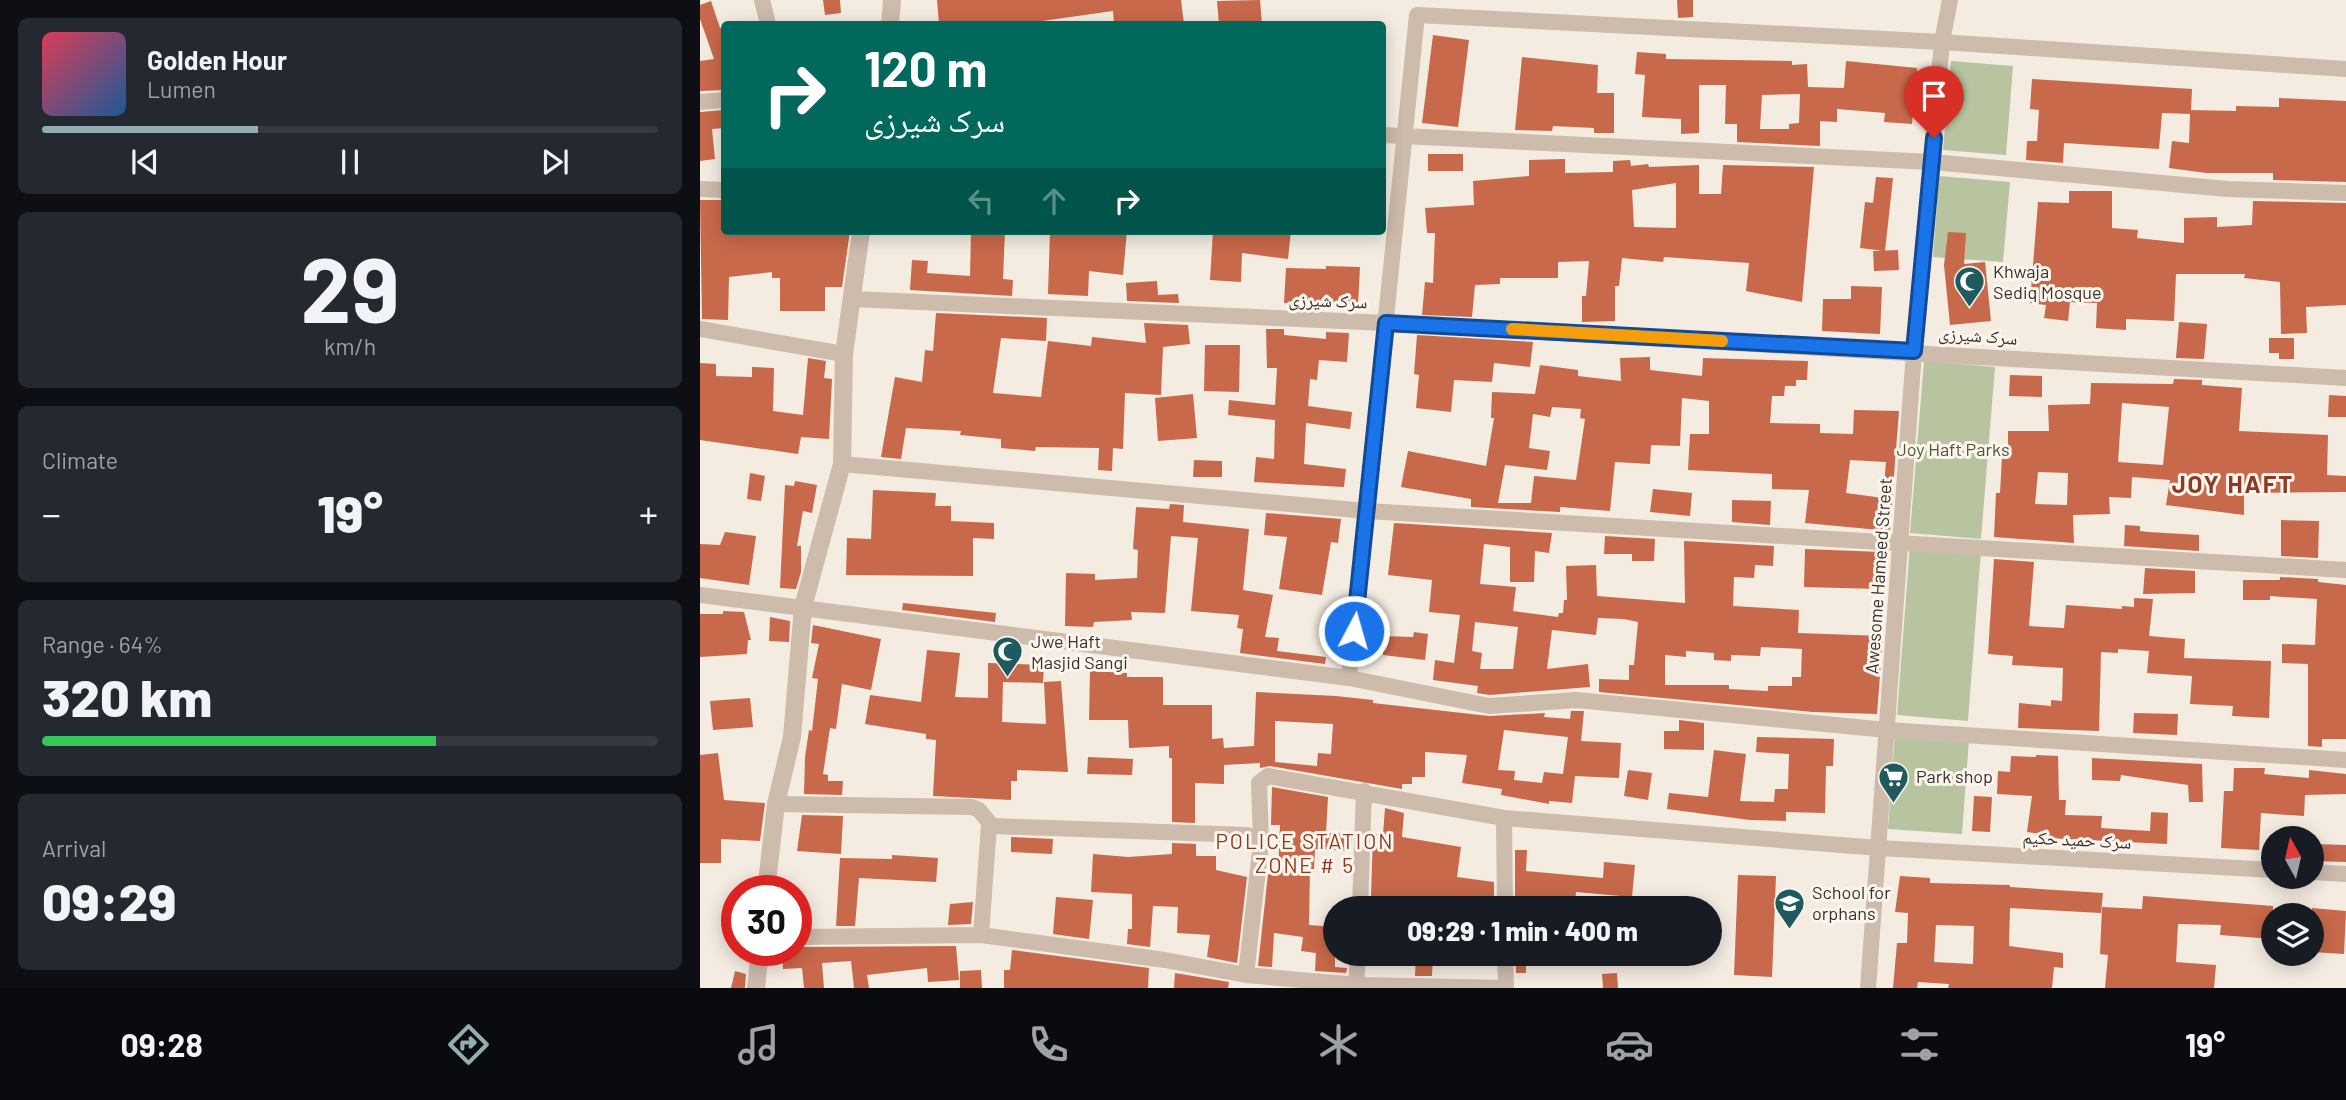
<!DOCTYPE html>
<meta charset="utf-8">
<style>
body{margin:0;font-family:Barlow,"Noto Naskh Arabic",sans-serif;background:#242831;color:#f1f3f6;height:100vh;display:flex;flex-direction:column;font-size:26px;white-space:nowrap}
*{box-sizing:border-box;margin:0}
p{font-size:23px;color:#9ea1a6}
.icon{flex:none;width:38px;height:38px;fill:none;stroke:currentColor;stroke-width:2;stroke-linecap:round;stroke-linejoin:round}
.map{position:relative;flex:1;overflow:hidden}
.panel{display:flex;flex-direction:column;gap:18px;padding:18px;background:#0d0f14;width:700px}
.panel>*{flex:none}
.hud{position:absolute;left:21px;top:21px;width:665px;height:214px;border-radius:7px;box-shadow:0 4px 18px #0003;background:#00695c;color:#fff;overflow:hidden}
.needle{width:46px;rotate:352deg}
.fabs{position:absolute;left:1561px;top:826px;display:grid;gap:14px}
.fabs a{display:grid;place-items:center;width:63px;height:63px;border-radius:50%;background:#171b24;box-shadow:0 4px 18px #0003;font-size:35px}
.speed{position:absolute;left:21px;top:875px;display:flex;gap:14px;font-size:35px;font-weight:700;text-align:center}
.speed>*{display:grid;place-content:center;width:91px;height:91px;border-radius:50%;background:#171b24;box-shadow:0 4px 18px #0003;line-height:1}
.speed .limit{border:10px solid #d22;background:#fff;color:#111}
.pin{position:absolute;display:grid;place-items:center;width:60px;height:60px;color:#fff;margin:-72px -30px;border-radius:50% 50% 50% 0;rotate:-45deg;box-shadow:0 0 7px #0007}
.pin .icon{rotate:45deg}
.me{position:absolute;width:77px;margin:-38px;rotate:6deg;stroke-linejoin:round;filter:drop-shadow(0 0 5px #0008)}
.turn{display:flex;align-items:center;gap:24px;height:147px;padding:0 28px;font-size:32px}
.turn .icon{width:91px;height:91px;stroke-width:2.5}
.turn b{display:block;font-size:49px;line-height:60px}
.lanes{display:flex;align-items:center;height:66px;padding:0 28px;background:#0003;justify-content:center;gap:35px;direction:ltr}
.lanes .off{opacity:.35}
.big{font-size:52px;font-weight:800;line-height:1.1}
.panel .card{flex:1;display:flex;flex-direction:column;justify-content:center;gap:10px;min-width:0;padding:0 24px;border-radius:10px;background:#242831}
.panel .dial{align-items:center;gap:0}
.dial b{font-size:91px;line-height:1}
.song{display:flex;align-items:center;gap:21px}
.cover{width:84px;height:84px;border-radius:10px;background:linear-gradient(135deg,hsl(350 70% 55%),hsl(210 70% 35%))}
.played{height:7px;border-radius:4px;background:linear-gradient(90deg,#92aeb2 35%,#363941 35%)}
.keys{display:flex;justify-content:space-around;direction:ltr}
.heat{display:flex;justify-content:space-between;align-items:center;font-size:38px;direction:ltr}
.charge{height:10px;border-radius:5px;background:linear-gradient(90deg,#34c759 64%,#363941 0)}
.trip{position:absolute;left:623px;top:896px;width:399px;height:70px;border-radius:35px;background:#171b24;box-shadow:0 4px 18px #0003;font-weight:800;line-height:70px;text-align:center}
.menu{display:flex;height:112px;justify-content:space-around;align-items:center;background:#090b0e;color:#9ea1a6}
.menu .icon{width:49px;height:49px}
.menu .selected{color:#92aeb2}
.menu b{font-size:32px;color:#f1f3f6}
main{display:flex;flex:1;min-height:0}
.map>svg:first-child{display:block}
.park{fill:#b8c4a0}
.building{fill:#c8694b;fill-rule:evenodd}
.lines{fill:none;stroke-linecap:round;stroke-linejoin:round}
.minor{stroke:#cdbbac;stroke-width:16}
.tertiary{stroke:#cdbbac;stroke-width:18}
.route-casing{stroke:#114b97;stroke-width:18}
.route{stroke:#1a73e8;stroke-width:12}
.slow{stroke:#f59e0b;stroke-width:12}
.labels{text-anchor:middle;stroke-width:6;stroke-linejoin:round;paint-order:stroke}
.poi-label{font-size:18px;fill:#3b302b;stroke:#fbf5ee;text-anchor:start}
.street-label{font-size:18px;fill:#3b302b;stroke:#fbf5ee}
.park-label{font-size:18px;fill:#4a5a2e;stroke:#fbf5ee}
.quarter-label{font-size:21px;letter-spacing:2px;fill:#8c3b22;stroke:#fbf5ee}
.district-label{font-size:24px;font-weight:bold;letter-spacing:2px;fill:#8c3b22;stroke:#fbf5ee}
</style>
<main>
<section class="panel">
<div class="card">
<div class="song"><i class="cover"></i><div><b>Golden Hour</b><p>Lumen</p></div></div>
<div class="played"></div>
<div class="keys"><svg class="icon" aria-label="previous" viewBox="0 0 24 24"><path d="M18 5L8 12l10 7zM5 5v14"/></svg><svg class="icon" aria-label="pause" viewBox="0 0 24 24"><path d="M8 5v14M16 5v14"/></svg><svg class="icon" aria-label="next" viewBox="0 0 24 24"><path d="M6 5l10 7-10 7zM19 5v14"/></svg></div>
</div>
<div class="card dial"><b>29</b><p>km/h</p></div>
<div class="card"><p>Climate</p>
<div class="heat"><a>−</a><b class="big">19°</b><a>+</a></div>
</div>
<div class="card"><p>Range · 64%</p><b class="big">320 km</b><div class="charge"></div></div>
<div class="card"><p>Arrival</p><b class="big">09:29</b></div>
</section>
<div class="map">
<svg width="1646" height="988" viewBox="0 0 1646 988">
<rect width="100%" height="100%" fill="#f4ebe1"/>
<path class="park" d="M1251 61 1313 66 1306 155 1243 150Z
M1239 176 1310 182 1303 262 1233 257Z
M1224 361 1295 367 1281 539 1210 533Z
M1210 545 1281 551 1268 721 1197 715Z
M1195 734 1269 739 1262 834 1188 829Z"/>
<path class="building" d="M123 0H140L141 13 125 15Z
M237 0H481L484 24H414L413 11 321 24H239Z
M560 0 562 24H519L517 1Z
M977 0H993V17L978 18Z
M11 1 20 28 24 27V90L0 91V61L14 59 0 19V5Z
M733 35 769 40 758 127 722 123Z
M937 52 966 54V59L1092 61V65L1107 64 1108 87 1144 88 1146 61 1217 68 1212 124 1184 122 1185 113 1137 109V122L1120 121V146L1037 142V124H1025L1026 85H999V133L981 134V119L942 117 945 75 935 74ZM1100 94 1099 123 1089 124V129H1060L1062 95Z
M822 57 898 65 897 93H914V133H894V128L853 126 852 131 815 130Z
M1332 79 1492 89 1491 110 1536 111V106L1579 107V98L1646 101V182L1573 180V173H1506L1469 168 1472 141 1489 143 1490 114 1462 113 1459 149 1364 143 1363 163 1326 160 1327 141H1337L1339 110 1330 109Z
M24 110V128L12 129 15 159 0 161V112Z
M728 154H763V171H728Z
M865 159V173L913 172V161L930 160 931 166 948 164 949 167 999 165V194H1021L1023 165 1114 167 1102 302 1046 291 1049 263 964 257 963 262 922 258 919 286H915V321L882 322V296H886L889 261 858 262V278H800V284L775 285 772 317 722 315 725 282 733 283 735 233H727L725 208 774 205 773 181 829 176V160ZM976 183V228L934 227 932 190Z
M1176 177 1193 178 1185 251 1160 248 1165 202 1173 203Z
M1369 191H1412V228L1438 230 1437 238 1484 243V218L1517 217V227L1552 225 1553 201 1646 203V305L1606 307 1607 333 1581 334 1580 282 1544 278 1545 274H1476L1474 321 1426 319V330L1396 328 1397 303 1370 302 1368 321 1344 318 1346 305 1330 303 1338 202 1369 203Z
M0 200H24V231H150L142 287H125V311H80V278H72V272L29 277 28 320 2 319Z
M271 231H305L303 279 313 280 312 296 210 290 212 260 228 261 227 273 270 276Z
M350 231H427L423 275 389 271 388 296 348 294Z
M513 231H591L588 259 542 253 541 282 510 280Z
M1248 232 1266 233 1264 264 1285 262 1291 321 1250 325 1244 265Z
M1198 250 1199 270 1174 271 1173 251Z
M626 266 660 267 658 304 584 303 586 268 626 269Z
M457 281 458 295 478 294 479 303 427 301 426 283Z
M1151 286 1182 287 1180 334 1122 331 1123 299H1151Z
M236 313 347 318 346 341 301 338 293 393 341 397 348 341 391 346 392 337 446 343 444 323 488 325 490 344 463 347 461 395 425 393 423 449 413 448 412 471 398 470 399 448 336 447 335 451 301 448V439L260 435 261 431 206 428 201 459 181 457 195 377 222 382 225 350 233 351Z
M1479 322 1507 324 1504 359 1476 358Z
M566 329H584V335L626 339V332L649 333 647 362 619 360 617 380 610 379 608 406 652 412 650 429 606 423 604 464 646 469 644 487 554 482 556 457 574 459 575 420 528 415 529 400 575 405 577 368H567Z
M717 335 833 342 830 367 794 363 792 382 754 380 751 412 716 408 719 375 714 374Z
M1569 338H1594V359H1579V353H1569Z
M505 345H540L539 392 504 391Z
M950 357V370L1002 376 1003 358 1108 361 1107 380H1096V386H1085L1084 396H1072L1070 423 1120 424V433L1153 434 1154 410 1199 411 1195 462H1189H1195L1190 531 1105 523 1109 490 1072 489V474L988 470 990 434H1009V401L982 398 980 446 951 445 950 464 915 462 910 511 860 507V512L771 507V499L701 487 708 451 786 466 794 418H791L792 392 835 394 840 365 878 370V376L921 381 920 358ZM852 407 881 409 880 418 885 419 876 480 834 476 831 503H798L805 465 847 470 850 451 829 448 833 414 850 417ZM1150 460 1186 462 1183 498 1146 493Z
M108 358 126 361 124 378 132 379 129 439 101 437 98 454 0 440V363L16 364V376L52 377V367L74 368 73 411 103 415Z
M1310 375 1342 376V397L1309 396Z
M1474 379 1502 380V385L1542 388 1539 431 1628 435 1627 475 1646 476V492L1544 493V515L1466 505 1470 480 1432 477 1431 498 1409 497 1410 514 1373 515 1374 543 1294 537 1296 493H1300L1302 457H1308V431H1349L1348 405 1390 404 1391 383 1473 384ZM1422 403 1469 407 1463 465 1418 462ZM1338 472 1368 473 1367 505 1335 504Z
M493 394 497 438 458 441 455 398Z
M1629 395 1646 396V417H1628Z
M494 460 522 461V477H493Z
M50 473 65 476 61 501 47 499Z
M95 481 117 485 112 513 103 511 97 546H101V572L96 589 80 588 85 485 94 486Z
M953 489 992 493 990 516 950 512Z
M173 490 236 493 235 506H251V521L294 523V539L273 538V576L146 575 147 538 171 539Z
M1032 500 1071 501 1070 525 1032 522Z
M470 504 484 505 483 522 549 529 543 590 573 595 565 637 579 638 577 651 626 657 625 664 540 653 543 629 537 628 539 615 491 611 498 538 471 536 465 613 431 612 432 620 394 622 393 627 365 626 366 573 395 574V580L437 578 438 550 433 549 436 507 469 509Z
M566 513 641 519 638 543 631 542 622 595 579 589 587 537 564 535Z
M1581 520 1619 521 1618 558 1581 556Z
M694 523 852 533 849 553 835 551 834 582H810V547L784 544 780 584 816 587 813 611 858 617 859 613H863L864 600H867L866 566 896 565 897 596 985 603 984 541 1074 546 1073 566 1055 565 1054 578 1034 577 1033 606 1099 610 1098 633 1183 636 1177 714 1113 712 899 692V679L929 680V665H934L938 622 924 619 898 618 896 635 852 630 847 669 888 664 890 687 790 695 777 693 778 686 733 680 735 660 754 663 760 615 729 612 732 580 688 575ZM775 622 818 627 813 669H780L782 653 772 651ZM1061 647 1102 649 1101 677H1092V686H1068V691L1029 689V685H965V655L986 657V651L1014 653V660L1031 661V655L1060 656Z
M1425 525 1440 526V531L1449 532 1499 535V551L1424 546Z
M25 532 56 536 49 585 0 578V544L20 545Z
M905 536 955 539 954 561H932V554H904Z
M1105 549 1181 552 1180 589 1104 587Z
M1294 559 1334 562 1329 626 1364 628 1366 605 1422 609V606L1434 607V598L1453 599 1449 636 1485 639 1484 658 1571 661 1569 718 1532 716 1533 706 1490 704 1492 676 1447 673 1449 651 1418 649V653L1401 652 1399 731 1318 728 1319 703 1351 706V700L1362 701 1363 668 1312 665 1313 656 1288 654Z
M1445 568 1495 571V593L1443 594Z
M1580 577 1618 579V582L1646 585V739H1622V747L1608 746V664L1582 663V644L1615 645 1617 599 1570 596V600H1543V580H1580Z
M203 603 296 613 295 622 202 610Z
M23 611 44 612 51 640H48L47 654 0 657V614H23Z
M70 617 90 621 89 642 69 641Z
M113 625 181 639 171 690 142 684 136 729 130 728 123 774 128 775V781H143L142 795 104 794 105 757 109 730 112 731 118 679 112 678 119 644 111 643Z
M714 632 728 634 725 660 683 655V636L713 637Z
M227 650 260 653 255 697 288 698V663L344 665 343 683 303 682 302 722 346 724 344 682 361 681 368 772 317 770V781H311V800L233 796 236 740 226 739V734L165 724 170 695 221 702Z
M390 671 427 673V677H463V705H512V739L523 738 524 748 554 746 556 692 636 696 673 700V703L789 716 845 713 844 717 870 719 871 711H884L881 741 921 743 919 778 875 776 872 803 849 801V804L801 795 802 789 762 783 767 755 725 752V777H712V784H702V789L570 766 560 768V763L524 765V784L495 783V823L472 822V758H469V746L429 748 428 720H389ZM575 721 633 724 631 754 618 753 617 766 575 762ZM804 730 868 737 863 774 844 772 842 783 814 780 815 771 798 770Z
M50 698 53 727 13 730 10 701Z
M1434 713 1478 714 1477 735 1433 733Z
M979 720 1004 723V750L964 749V731H979Z
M1057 737 1134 739 1133 766H1126L1125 813 1086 812V821L1050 820 967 809 969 793 1008 797 1014 750 1046 754 1040 801 1074 802 1075 789H1088L1089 754 1056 752Z
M18 753 24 800 65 803 60 841 21 839V863H0V755Z
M1336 755 1358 756 1359 800H1366L1365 815 1402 816 1401 828 1450 831 1451 812 1468 813 1467 844 1346 838V835L1327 832 1332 796 1297 794 1298 771 1310 772 1311 756 1336 757Z
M388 757 433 759 432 775 387 774Z
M1392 758 1502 764 1503 802H1489L1488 785 1421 775 1420 781 1392 780Z
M1534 768H1565L1564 774 1609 778V770L1646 774V794L1605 795 1604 816 1561 813 1559 850 1521 848 1524 791H1533Z
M928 770 952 773 948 800 924 796Z
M572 787 628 797 626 833 652 834 651 851 615 849 614 869H610L609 925 635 927V967L647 968 646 973 615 971 616 953 601 951 603 937 574 933 572 967 558 966 568 874 578 875 580 825H571Z
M1274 796 1292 797 1290 832 1272 831Z
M685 808 704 813 702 837 761 847 757 877 794 882V905L733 896 731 908H717L703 907 704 902 671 896 673 834H683Z
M102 815 143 816 141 854 97 851Z
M311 837 353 839 352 854 311 852Z
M472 843 496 844V856H516V870L547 877 537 963 507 957 510 935 477 933 478 907 453 906 450 947 427 944 428 929H432V894L391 892 393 854 428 857 472 854Z
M1612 844 1646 845V862L1612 861Z
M815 850H827L826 871 903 878 904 862 935 865 932 897 876 892 874 908H815Z
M192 855 238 858 236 882 159 878 155 926H136L140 858 192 859Z
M1038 875 1076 876 1072 977 1034 975Z
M1200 876 1230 878V883L1310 885V887L1403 893 1401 913 1310 908 1309 946 1363 953V968L1354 967 1352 988H1248L1249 984 1218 982 1217 988H1193L1197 943H1207L1208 913 1195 912ZM1236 925 1274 926 1273 964 1234 962Z
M1443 896 1573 906V939L1520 935 1521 925 1478 924 1476 962 1516 965 1514 988H1405L1408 955 1400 954 1402 907 1442 909Z
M356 897 393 900 389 939 353 934Z
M273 902 271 924 248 925 250 904Z
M1612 908 1646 911 1644 954 1612 952Z
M256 946 259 980 228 982 227 968 167 975 169 988H154L151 961 122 963 124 988H104L102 968 83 969 82 950 101 947Z
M312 950 449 968 448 988H304V970H310Z
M816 954H826V973H816Z
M716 955H733L732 976H715Z
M281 970 282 988H260V971Z
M35 971 46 974 45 988H31Z
M475 973 529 982 528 988H474Z
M917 973 918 988H903L902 974Z"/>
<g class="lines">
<path class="minor" d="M62 0 68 24
M0 102 24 100
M682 135 1232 162 1528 189 1646 193
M0 189 24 190
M153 299 686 323 1646 378
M0 329 144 354
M142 464 667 511 1646 570
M0 595 649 678 789 706 877 700 1187 730 1646 760
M649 678 717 15 1242 42 1646 69
M76 804 272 807 279 810 292 826 547 835 561 843 559 783 568 776 804 818 1179 848 1573 870
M804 818 805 908
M1612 872 1646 874
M660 908 664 791
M281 935 289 825
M96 937 281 935 465 960 546 975 657 985 806 988
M805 954 806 988
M546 975 561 843
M656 988 658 954
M1168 988 1214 351 1242 42 1250 0"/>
<path class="tertiary" d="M190 24 192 0
M66 891 76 804 92 737 103 607 142 464 144 354 161 231
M56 988 60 950"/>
</g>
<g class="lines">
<defs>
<path id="route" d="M654 631 686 323 1214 351 1234 138"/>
</defs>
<use href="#route" class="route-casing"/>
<use href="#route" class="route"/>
<path class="slow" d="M812 329 1022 341"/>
</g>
<defs>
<symbol id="mosque-pin" viewBox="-11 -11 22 30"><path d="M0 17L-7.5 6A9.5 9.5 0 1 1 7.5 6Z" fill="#1f5a5e" stroke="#fbf5ee"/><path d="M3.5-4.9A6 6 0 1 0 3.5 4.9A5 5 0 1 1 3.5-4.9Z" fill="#fff"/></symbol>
<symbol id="supermarket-pin" viewBox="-11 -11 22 30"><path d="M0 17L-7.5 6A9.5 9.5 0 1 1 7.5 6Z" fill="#1f5a5e" stroke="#fbf5ee"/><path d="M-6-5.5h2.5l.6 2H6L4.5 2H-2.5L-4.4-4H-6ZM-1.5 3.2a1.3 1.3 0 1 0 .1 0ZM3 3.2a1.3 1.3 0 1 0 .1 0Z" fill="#fff"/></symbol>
<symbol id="school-pin" viewBox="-11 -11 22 30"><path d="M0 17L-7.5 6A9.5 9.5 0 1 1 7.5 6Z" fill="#1f5a5e" stroke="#fbf5ee"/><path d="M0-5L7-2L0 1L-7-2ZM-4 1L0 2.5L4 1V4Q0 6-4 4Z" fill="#fff"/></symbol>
</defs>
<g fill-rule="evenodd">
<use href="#mosque-pin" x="1252" y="264" width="35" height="47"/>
<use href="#mosque-pin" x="290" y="634" width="35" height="47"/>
<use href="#supermarket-pin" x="1176" y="760" width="35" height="47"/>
<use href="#school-pin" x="1072" y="886" width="35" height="47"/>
</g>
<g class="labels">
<g class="poi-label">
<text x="1293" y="278">Khwaja<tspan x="1293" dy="21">Sediq Mosque</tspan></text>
<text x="331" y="648">Jwe Haft<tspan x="331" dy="21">Masjid Sangi</tspan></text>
<text x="1216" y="783">Park shop</text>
<text x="1112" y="899">School for<tspan x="1112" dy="21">orphans</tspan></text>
</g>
<g class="street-label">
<text transform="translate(628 301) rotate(2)" y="6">سرک شیرزی</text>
<text transform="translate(1278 336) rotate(4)" y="6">سرک شیرزی</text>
<text transform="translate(1179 576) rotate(-86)" y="6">Awesome Hameed Street</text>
<text transform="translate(1377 840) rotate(3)" y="6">سرک حمید حکیم</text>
</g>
<g class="park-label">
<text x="1253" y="456">Joy Haft Parks</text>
</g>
<g class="quarter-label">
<text x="605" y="849">POLICE STATION<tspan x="605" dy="24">ZONE # 5</tspan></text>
</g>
<g class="district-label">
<text x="1533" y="493">JOY HAFT</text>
</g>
</g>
</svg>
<div class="fabs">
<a><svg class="needle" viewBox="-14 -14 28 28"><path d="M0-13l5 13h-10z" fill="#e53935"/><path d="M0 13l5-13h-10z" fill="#9ea1a6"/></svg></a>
<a><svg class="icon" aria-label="layers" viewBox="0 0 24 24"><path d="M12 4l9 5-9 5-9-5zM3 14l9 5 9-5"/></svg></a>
</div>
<div class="speed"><div class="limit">30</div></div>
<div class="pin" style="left:1234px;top:138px;background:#d93025"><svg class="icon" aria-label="arrive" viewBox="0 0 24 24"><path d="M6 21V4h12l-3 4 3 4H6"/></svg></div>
<svg class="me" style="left:654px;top:631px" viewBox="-20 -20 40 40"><circle r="17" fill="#1a73e8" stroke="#fff" stroke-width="3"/><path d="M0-11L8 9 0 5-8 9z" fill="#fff"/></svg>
<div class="trip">09:29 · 1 min · 400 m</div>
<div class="hud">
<div class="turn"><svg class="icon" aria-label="right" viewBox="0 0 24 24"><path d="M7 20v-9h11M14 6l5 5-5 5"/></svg><div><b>120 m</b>سرک شیرزی</div></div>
<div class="lanes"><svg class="icon off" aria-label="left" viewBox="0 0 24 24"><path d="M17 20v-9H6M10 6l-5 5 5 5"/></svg><svg class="icon off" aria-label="ahead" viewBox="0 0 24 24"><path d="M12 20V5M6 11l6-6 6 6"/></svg><svg class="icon" aria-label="right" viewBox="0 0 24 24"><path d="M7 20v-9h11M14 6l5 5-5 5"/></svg></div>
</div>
</div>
</main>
<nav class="menu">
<b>09:28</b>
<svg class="icon selected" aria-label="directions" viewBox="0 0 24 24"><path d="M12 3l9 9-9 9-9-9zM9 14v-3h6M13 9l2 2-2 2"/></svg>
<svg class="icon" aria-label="music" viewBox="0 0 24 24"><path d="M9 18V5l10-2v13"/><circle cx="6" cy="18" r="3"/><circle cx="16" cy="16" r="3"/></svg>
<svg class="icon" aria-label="phone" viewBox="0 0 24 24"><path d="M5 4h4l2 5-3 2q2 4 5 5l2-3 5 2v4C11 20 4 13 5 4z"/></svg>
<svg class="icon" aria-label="climate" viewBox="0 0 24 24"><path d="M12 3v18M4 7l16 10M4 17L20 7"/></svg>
<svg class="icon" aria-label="car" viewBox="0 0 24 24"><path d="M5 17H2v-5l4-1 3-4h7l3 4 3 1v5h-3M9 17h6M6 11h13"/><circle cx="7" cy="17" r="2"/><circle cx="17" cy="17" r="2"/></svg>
<svg class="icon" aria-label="filters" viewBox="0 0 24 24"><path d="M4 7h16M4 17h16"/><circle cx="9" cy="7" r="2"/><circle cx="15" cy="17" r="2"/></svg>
<b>19°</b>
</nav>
